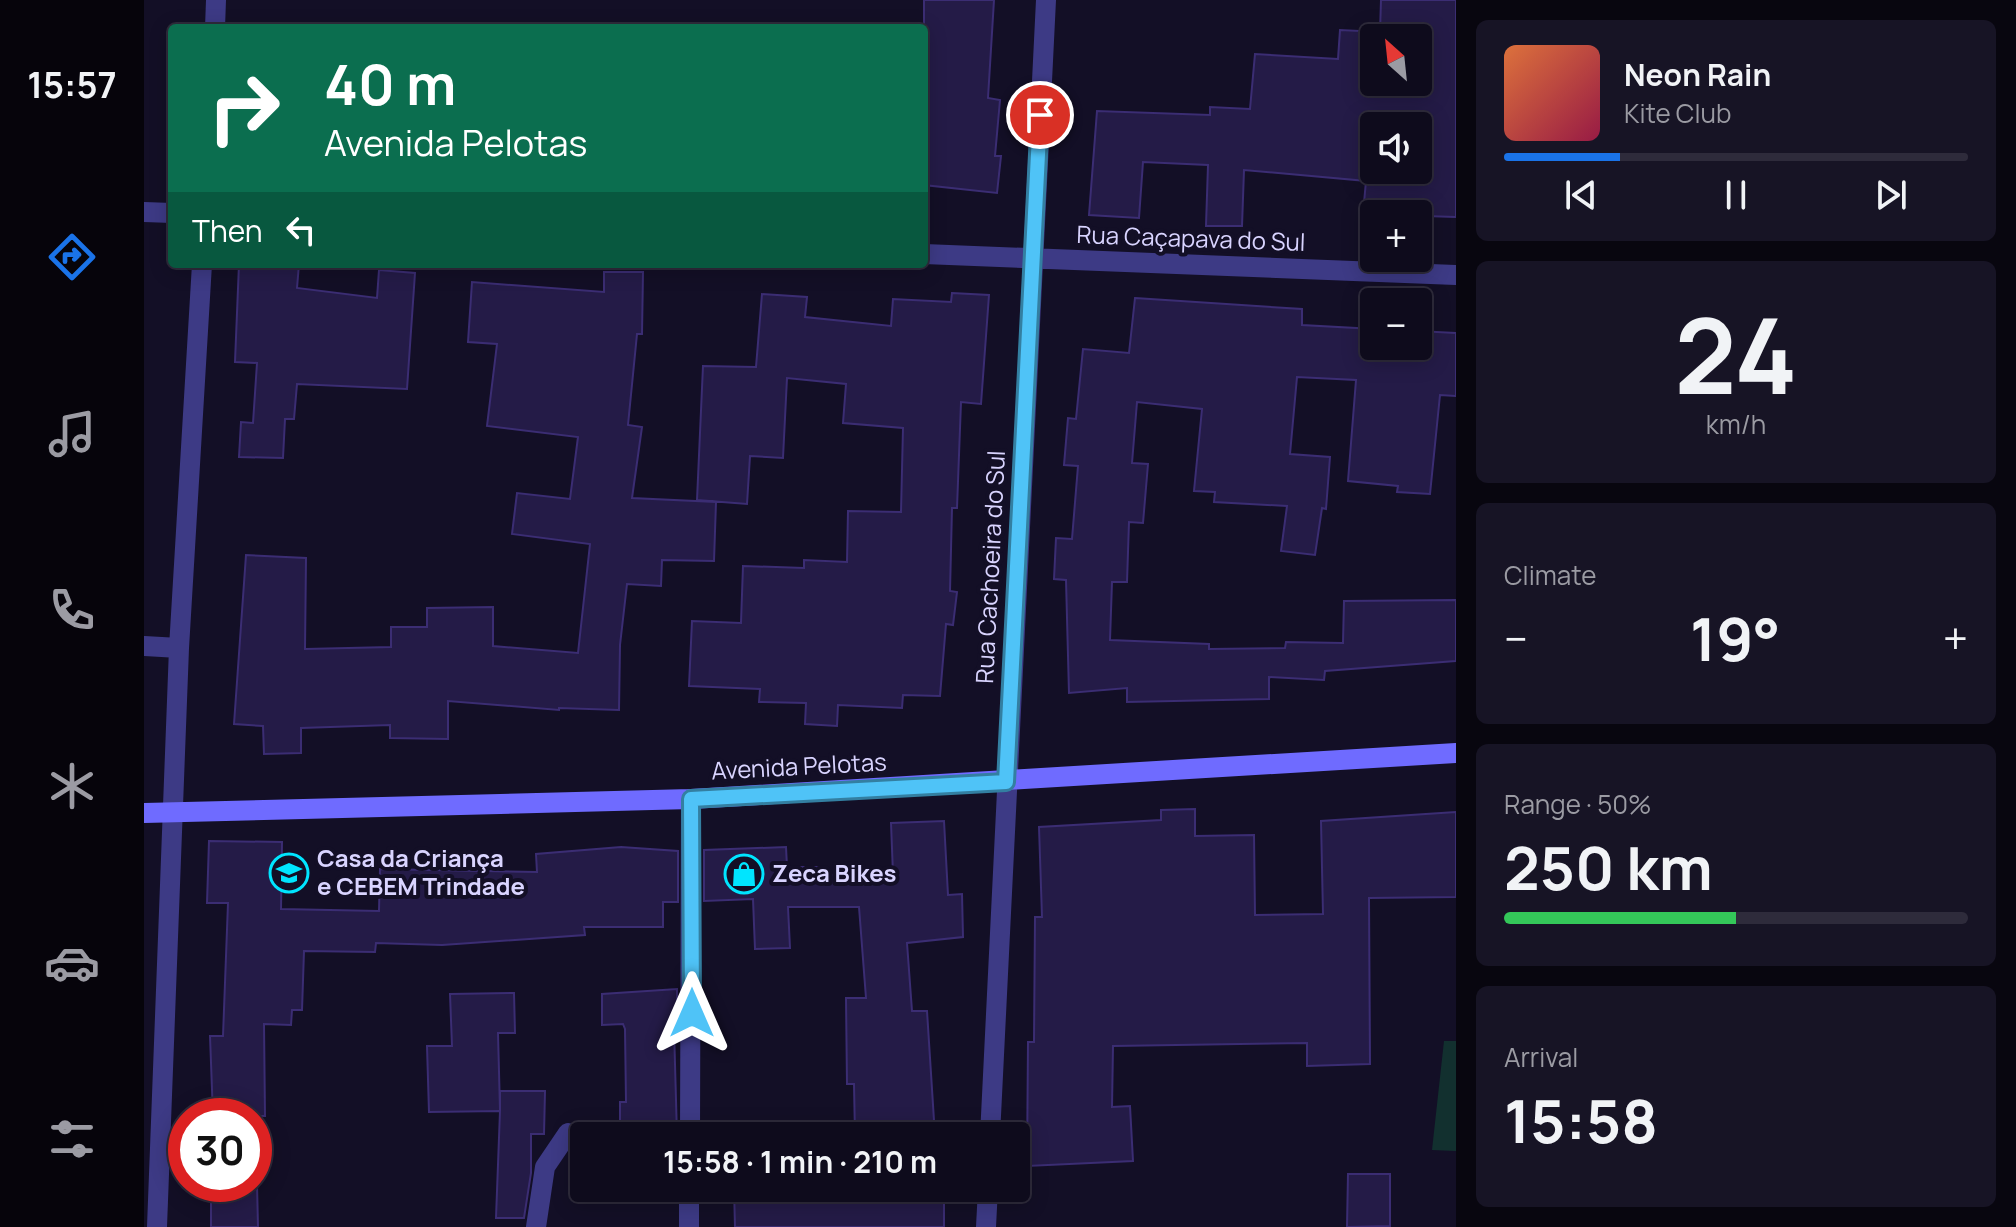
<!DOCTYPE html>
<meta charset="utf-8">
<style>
body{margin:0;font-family:Manrope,sans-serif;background:#171425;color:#f1f3f6;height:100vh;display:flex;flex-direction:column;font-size:30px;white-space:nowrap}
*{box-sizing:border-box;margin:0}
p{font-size:26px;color:#9b9ba3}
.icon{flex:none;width:44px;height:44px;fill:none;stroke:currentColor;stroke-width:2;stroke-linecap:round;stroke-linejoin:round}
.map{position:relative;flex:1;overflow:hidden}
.drawer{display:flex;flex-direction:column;gap:20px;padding:20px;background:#08060f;width:560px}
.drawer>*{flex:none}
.top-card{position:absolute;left:24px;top:24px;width:760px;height:244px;border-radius:8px;box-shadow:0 4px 20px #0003,0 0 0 2px #2e2b3b;background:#0b6e4f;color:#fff;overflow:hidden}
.needle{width:52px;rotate:333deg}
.tools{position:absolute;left:1216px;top:24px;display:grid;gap:16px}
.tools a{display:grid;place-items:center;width:72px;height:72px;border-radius:8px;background:#0e0b1c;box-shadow:0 4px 20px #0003,0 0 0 2px #2e2b3b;font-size:40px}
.speed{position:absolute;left:24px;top:1098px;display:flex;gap:16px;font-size:40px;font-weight:700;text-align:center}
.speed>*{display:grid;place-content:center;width:104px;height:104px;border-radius:50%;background:#0e0b1c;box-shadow:0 4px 20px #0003,0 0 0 2px #2e2b3b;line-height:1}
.speed .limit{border:12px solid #d22;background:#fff;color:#111}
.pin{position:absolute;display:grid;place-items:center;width:68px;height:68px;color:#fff;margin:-34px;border:4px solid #fff;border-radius:50%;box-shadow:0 2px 8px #0007}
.me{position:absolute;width:88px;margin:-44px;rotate:0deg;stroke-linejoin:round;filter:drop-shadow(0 0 6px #0008)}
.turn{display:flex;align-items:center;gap:28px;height:168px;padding:0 24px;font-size:36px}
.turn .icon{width:104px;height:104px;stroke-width:2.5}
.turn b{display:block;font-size:56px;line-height:68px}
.then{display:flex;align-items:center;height:76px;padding:0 24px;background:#0003;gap:16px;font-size:30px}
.big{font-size:60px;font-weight:700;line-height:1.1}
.drawer .card{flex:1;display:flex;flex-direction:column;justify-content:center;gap:12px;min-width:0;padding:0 28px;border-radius:12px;background:#171425}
.drawer .dial{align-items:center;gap:0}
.dial b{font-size:104px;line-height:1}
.song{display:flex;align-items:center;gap:24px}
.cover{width:96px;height:96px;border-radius:12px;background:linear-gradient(135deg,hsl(20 70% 55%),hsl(340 70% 35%))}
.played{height:8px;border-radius:4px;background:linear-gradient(90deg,#1a73e8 25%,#2e2b3b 25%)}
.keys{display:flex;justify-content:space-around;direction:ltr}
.heat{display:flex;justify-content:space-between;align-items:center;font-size:44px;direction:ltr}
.charge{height:12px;border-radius:6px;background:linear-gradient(90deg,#34c759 50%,#2e2b3b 0)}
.trip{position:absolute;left:426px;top:1122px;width:460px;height:80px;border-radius:8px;background:#0e0b1c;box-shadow:0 4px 20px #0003,0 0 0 2px #2e2b3b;font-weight:700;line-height:80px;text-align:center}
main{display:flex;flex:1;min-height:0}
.tab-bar{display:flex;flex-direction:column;width:144px;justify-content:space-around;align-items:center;background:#06040b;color:#9b9ba3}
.tab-bar .icon{width:56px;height:56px}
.tab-bar .active{color:#1a73e8}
.tab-bar b{font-size:36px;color:#f1f3f6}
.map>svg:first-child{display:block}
.green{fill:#12302f}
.building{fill:#241b47;stroke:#3b2d73;stroke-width:2;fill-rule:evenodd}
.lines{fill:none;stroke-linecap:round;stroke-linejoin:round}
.street{stroke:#3d3a85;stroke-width:20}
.secondary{stroke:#6f6bff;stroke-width:20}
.route-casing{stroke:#337fa1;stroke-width:20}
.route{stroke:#4fc3f7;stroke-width:14}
.labels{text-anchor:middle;stroke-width:8;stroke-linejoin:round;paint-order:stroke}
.street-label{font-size:24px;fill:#d9d4ff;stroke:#130f26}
.poi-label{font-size:24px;font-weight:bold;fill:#d9d4ff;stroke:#130f26;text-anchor:start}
</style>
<main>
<nav class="tab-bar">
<b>15:57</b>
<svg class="icon active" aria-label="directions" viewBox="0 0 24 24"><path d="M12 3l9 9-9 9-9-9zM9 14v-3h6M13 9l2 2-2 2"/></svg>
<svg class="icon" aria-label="music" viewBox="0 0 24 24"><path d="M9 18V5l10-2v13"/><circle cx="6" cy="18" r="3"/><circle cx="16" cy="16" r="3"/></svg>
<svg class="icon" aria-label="phone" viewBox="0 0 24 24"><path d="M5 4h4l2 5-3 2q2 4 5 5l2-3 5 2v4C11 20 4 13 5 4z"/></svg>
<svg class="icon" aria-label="climate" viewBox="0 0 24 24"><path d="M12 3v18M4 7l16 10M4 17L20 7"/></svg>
<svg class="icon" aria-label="car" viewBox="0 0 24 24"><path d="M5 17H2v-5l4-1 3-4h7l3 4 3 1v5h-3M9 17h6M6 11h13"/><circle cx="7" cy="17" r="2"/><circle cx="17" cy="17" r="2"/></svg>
<svg class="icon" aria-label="filters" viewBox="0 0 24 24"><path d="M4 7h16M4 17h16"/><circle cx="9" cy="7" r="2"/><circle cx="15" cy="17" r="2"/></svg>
</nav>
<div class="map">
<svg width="1312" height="1227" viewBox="0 0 1312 1227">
<rect width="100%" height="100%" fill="#130f26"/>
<path class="green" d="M1300 1041H1312V1151L1288 1150Z"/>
<path class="building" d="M780 0H850L844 98 856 100 851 156H857L853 193 780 185Z
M1237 0H1312V217L1219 214 1222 181 1100 170 1098 226H1062L1064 165 999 162 995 218 945 215 953 111 1066 115V107L1106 109 1111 54 1194 59 1196 30 1236 32ZM1230 38H1274V82H1230ZM1230 126H1274V170H1230Z
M95 264H155L153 288 233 298 235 270 271 273 263 389 153 384 150 419H141L139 458 95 457 97 422 109 423 113 363 91 362Z
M460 272H499L498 334H493L484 425 498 427 488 498 572 502 570 561 518 560 517 586 483 584 476 645 475 710 415 708V710L304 701V739L246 738V725L157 728V753L120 754 119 726 90 724 102 555 162 558 161 649 247 647V627H283V608L349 607V646L434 653 446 544 368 534 373 493 426 499 434 437 343 426 353 344 324 342 328 282 460 292Z
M808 293 845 295 837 404 817 402 813 508H808L806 591 813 592 809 625 802 624 796 696 759 695 758 708 694 705 693 726 661 724 662 703 615 702 616 689 545 686 548 621 597 623 599 566 660 568V560L703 562 704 511 757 512 759 428 699 423 702 384 643 378 639 458 606 456 603 504 553 500 559 366 612 367 618 294 663 297 661 317 747 326 749 299 807 302Z
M991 298 1158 309V325L1230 329V346H1274V331L1312 333V396L1296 395 1286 494 1253 492 1254 486 1204 481 1212 380 1153 377 1146 454 1186 457 1182 509 1178 508 1171 555 1137 551 1143 506 1070 502 1071 492 1050 491 1058 409 993 402 988 463 1004 464 999 523 985 522 983 582H968L966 640 1065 644V649L1141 648 1142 642 1199 643 1200 601 1312 600V661L1181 671 1180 680 1125 677V699L983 702V688L925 693 922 580 910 579 912 538 928 539 934 466 920 465 924 418 932 419 939 349 985 353Z
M1051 809V836L1110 835 1111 915 1179 914 1177 821 1312 812V897L1225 898 1226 1064 1163 1066V1043L969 1046 968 1107 986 1106 989 1161 883 1166 884 1042H890L891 917H898L895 827 1017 820V810Z
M800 821 804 895 818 894 819 937 763 943 768 1011H783L791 1136H711L710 1084H703L702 998H722L715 907H644L646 948 611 949 609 899 560 901V850L642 847 643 867H678V875L749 874 747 823Z
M65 841 138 842 137 909 235 911 236 869 393 872 392 854 477 847 534 851V902H519V927H440L441 935 298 945 232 943 231 952 160 951 158 1010H148L147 1025 120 1024 121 1116H69L66 1036H79L84 903H63Z
M533 989V1027L530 1028 533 1136H476V1102H482L481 1029 479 1024 458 1025V994Z
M370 993 371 1033H354L356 1110V1091H401L400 1134H387V1173L380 1218H352L356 1111 285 1112 283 1046H308L306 994Z
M1204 1174H1246V1226L1203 1227Z
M67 1184H113L114 1227H67Z
M590 1188H800V1227H591Z"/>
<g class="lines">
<path class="street" d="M71 28 72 0
M0 212 28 213
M780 254 1312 275
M0 646 35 648
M546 1136 547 799
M846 1136 902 0
M13 1227 35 648 58 264
M392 1227 401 1167 424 1133
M545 1227V1188
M842 1227 844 1188"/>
<path class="secondary" d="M0 813 547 799 1312 753"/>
</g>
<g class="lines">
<defs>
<path id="route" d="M548 1013 547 799 862 782 896 115"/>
</defs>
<use href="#route" class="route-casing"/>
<use href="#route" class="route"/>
</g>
<defs>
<symbol id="school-ring" viewBox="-11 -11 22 22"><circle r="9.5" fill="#130f26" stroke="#00e5ff" stroke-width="1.5"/><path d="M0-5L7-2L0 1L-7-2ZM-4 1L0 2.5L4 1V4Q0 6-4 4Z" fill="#00e5ff"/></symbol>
<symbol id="shop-ring" viewBox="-11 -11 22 22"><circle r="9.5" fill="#130f26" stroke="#00e5ff" stroke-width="1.5"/><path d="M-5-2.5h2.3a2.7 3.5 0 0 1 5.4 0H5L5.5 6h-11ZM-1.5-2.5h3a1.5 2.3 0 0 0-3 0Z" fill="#00e5ff"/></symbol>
</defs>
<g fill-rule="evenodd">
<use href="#school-ring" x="123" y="851" width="44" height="44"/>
<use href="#shop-ring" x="578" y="852" width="44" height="44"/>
</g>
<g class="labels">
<g class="street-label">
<text transform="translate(1047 239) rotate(2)" y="8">Rua Caçapava do Sul</text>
<text transform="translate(847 567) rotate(-87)" y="8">Rua Cachoeira do Sul</text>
<text transform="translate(655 767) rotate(-3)" y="8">Avenida Pelotas</text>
</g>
<g class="poi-label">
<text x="173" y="867">Casa da Criança<tspan x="173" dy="28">e CEBEM Trindade</tspan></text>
<text x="628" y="882">Zeca Bikes</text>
</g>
</g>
</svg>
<div class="tools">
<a><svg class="needle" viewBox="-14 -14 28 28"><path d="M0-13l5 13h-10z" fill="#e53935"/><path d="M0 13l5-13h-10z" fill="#9b9ba3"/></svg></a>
<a><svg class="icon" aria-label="sound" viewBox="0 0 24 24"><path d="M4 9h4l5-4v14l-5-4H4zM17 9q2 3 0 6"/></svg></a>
<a>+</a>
<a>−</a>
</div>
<div class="speed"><div class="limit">30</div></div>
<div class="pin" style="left:896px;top:115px;background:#d93025"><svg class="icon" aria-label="arrive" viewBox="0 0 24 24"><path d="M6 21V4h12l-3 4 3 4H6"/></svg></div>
<svg class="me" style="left:548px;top:1013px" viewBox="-20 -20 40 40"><path d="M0-17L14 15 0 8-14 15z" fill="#4fc3f7" stroke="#fff" stroke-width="4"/></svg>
<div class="trip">15:58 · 1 min · 210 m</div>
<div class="top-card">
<div class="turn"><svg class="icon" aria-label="right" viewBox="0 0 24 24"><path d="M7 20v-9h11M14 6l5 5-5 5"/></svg><div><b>40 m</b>Avenida Pelotas</div></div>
<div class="then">Then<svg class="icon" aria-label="left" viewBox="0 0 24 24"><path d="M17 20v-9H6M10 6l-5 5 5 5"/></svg></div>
</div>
</div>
<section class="drawer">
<div class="card">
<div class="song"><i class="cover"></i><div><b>Neon Rain</b><p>Kite Club</p></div></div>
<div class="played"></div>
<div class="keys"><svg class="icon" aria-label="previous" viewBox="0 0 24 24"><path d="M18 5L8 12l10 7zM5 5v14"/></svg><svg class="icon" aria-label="pause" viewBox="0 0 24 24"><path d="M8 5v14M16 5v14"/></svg><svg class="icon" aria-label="next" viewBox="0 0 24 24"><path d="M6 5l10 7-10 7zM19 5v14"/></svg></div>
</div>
<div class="card dial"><b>24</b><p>km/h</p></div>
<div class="card"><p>Climate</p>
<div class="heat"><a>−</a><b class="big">19°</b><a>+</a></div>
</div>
<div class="card"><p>Range · 50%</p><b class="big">250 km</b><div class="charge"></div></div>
<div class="card"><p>Arrival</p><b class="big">15:58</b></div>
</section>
</main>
